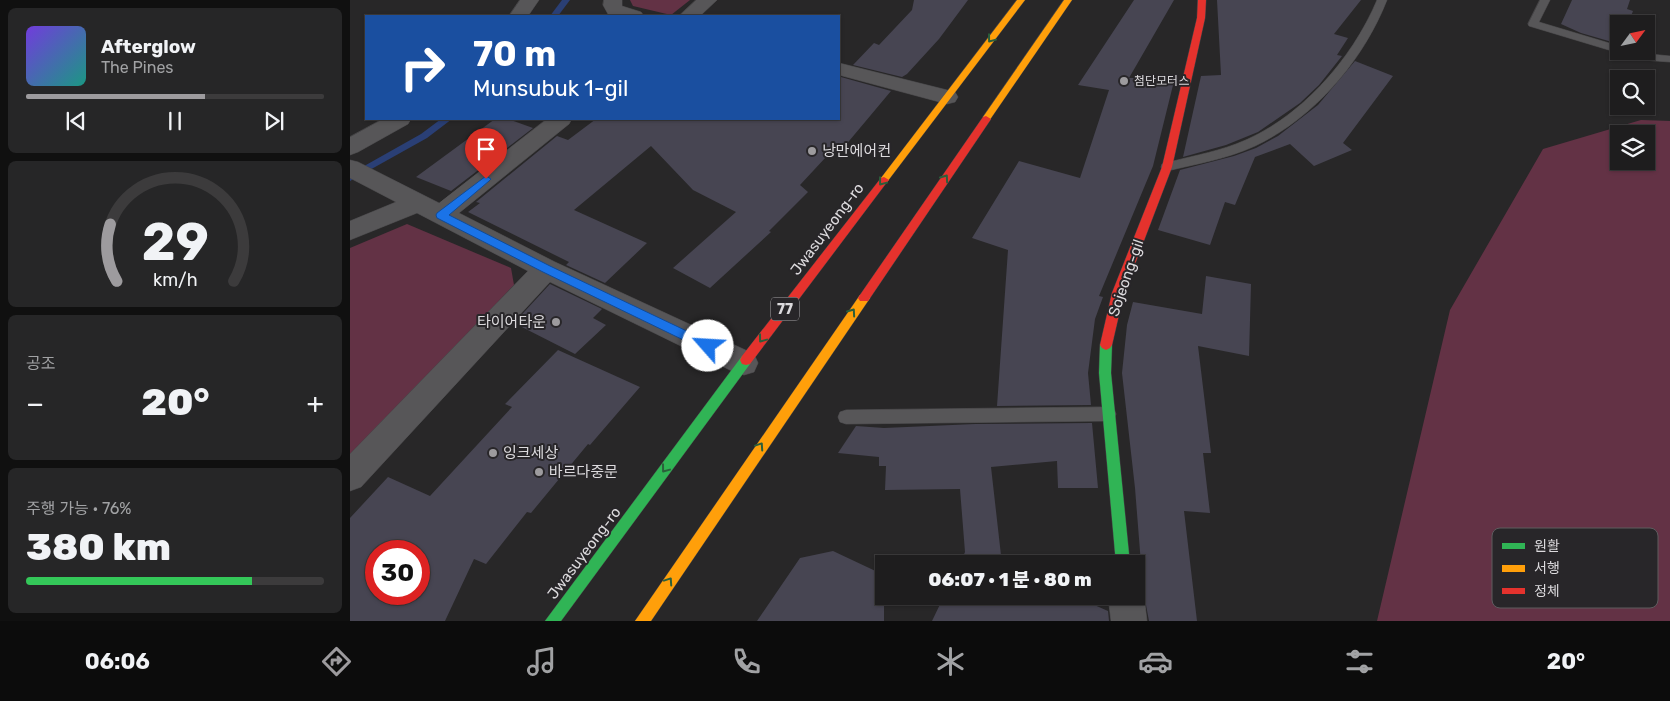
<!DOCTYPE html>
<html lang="ko">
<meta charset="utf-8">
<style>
body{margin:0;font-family:Rubik,"Noto Sans KR",sans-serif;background:#262627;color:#f1f3f6;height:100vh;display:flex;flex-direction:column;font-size:19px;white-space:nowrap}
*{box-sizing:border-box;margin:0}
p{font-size:16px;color:#a1a2a4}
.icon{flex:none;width:28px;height:28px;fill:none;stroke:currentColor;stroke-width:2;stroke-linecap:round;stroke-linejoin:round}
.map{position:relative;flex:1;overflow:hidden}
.sheet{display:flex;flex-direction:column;gap:8px;padding:8px;background:#101010;width:350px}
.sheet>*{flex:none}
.top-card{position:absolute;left:15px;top:15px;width:475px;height:105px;border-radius:0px;box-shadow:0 1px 4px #0004,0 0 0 1px #3c3b3c;background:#1a4fa0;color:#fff;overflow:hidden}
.needle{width:32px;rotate:57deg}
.controls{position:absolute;left:1260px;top:15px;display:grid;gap:10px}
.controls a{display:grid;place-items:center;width:45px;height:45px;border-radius:0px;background:#1e1d1e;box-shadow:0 1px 4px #0004,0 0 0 1px #3c3b3c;font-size:25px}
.speed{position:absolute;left:15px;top:540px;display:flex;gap:10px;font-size:25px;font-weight:700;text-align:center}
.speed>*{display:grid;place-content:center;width:65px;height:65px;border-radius:50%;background:#1e1d1e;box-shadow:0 1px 4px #0004,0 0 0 1px #3c3b3c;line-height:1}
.speed .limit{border:8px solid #d22;background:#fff;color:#111}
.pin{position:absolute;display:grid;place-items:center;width:42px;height:42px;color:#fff;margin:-51px -21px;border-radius:50% 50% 50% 0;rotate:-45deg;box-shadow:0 0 5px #0007}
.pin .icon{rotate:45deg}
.me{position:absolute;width:55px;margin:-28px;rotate:296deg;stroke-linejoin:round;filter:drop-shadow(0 0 4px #0008)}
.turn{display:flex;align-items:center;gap:18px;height:105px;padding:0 25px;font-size:22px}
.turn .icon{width:65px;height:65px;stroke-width:2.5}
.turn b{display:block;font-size:35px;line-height:42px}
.big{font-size:38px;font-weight:800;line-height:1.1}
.sheet .card{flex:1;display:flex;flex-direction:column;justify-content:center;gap:8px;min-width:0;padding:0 18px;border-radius:8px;background:#262627}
.sheet .dial{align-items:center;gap:0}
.dial svg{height:130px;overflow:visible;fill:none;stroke:#3c3b3c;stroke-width:7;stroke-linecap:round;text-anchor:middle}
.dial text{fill:#f1f3f6;stroke:none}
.song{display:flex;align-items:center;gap:15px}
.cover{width:60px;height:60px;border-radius:8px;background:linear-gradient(135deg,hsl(260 70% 55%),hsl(170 70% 35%))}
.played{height:5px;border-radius:2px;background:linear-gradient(90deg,#9d9b9e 60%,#3c3b3c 60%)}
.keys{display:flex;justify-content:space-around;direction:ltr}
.heat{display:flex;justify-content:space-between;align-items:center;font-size:28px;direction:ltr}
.charge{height:8px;border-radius:4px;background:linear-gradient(90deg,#34c759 76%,#3c3b3c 0)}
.trip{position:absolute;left:525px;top:555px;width:270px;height:50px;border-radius:0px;background:#1e1d1e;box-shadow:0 1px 4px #0004,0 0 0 1px #3c3b3c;font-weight:800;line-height:50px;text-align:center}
.menu{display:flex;height:80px;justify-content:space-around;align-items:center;background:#0c0c0c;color:#a1a2a4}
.menu .icon{width:35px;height:35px}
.menu .on{color:#9d9b9e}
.menu b{font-size:22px;color:#f1f3f6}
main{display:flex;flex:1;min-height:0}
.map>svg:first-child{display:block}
.green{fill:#633245;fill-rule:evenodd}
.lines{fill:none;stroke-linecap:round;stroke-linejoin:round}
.stream{fill:#2a3f75;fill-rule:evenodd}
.building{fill:#474552;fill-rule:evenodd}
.lane-casing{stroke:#454446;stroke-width:1}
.street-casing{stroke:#454446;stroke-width:1}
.fast-casing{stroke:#454446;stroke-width:1}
.slow-casing{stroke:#454446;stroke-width:1}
.jam-casing{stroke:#454446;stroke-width:1}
.lane{fill:#575658;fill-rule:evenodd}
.street{fill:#575658;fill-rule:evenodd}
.fast{fill:#30b455;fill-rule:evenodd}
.slow{fill:#ff9f0a;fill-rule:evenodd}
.jam{fill:#e5322d;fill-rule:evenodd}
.oneway{stroke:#2b5f3b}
.route{fill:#1a73e8;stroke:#114b97}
.poi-dot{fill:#9d9b9e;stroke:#282629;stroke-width:2}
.labels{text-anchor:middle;stroke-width:4;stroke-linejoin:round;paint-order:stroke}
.far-poi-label{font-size:12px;fill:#dcdadd;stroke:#282629;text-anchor:start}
.shield{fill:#282629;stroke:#a6a4a7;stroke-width:1}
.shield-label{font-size:14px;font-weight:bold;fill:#dcdadd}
.poi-label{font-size:15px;fill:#dcdadd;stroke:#282629;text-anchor:start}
.street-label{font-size:15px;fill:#dcdadd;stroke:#282629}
.key{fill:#282629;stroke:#5e5c5f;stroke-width:1}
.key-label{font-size:14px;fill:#dcdadd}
</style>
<main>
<section class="sheet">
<div class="card">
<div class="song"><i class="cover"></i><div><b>Afterglow</b><p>The Pines</p></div></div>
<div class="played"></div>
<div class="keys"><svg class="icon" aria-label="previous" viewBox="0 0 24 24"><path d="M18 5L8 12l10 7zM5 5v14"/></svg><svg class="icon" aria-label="pause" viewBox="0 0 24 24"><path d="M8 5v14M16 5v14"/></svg><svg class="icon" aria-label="next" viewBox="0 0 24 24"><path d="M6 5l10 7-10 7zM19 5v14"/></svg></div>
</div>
<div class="card dial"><svg viewBox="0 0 100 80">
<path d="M14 69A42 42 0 1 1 86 69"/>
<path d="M14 69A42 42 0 0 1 10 34" stroke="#9d9b9e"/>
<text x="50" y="56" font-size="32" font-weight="700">29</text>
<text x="50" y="72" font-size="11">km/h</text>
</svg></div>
<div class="card"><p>공조</p>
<div class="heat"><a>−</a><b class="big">20°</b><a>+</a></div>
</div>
<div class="card"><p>주행 가능 · 76%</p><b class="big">380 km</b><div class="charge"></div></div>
</section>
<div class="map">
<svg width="1320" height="621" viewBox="0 0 1320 621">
<rect width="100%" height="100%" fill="#282728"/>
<path class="green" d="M280 0H340L321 15 283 6Z
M1291 120 1320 121V621H1027L1100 310 1193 149ZM1269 134H1296V161H1269Z
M57 224 161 268 164 285 0 458V248Z"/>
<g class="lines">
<path class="stream" d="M212 0H220L208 16H200Z
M91 119H102L77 138 0 181V174L71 134Z"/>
</g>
<path class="building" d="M564 0H618L589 39 557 74 552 77 503 65 524 43 529 45 562 10Z
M784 0H824L779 78 825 77 803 166 749 296 753 297 745 319 738 373 741 405 647 406 658 250 622 238 669 161 730 178 759 90 728 85Z
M867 0H1011L984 34 998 38 987 55 992 56 969 85 950 103 908 132 876 145 833 157 851 76 871 75Z
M1222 0H1280L1277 9 1283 11 1278 24H1269V44L1231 33 1211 24Z
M1005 61 1043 76 993 143 1002 150 964 166 940 144 905 157 885 205 875 202 860 245 808 230 830 170 884 156 906 148 928 136 968 105Z
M491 77 541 91 489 153V143L450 185 458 192 419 231 421 232 360 288 323 268 386 212 343 190 301 146 224 210 297 243 255 283 216 265 219 262 118 212 130 203 126 202 207 136 218 140 246 119H489V80Z
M145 119H158L183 128 101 191 66 177Z
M856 276 901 284 899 356 848 346 861 453H853L860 513 834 511 847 621H799L793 589 785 488 772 373 777 325 783 302 852 314Z
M200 284 252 309 243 318 256 325 225 354 164 323Z
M208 350 290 387 240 445 238 444 181 513 177 512 136 564 124 559 95 621H0V518L38 477 80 496 162 407 155 404ZM26 551H69V594H26Z
M742 423 748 488H708L707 461 641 467 652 564H610L615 552 610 489 535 490 536 466H529V457L488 453 506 426 534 428 625 424Z
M483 551 534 575V621H407L450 558Z
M594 596H724L758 611 759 621H582Z"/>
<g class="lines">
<defs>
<path id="lane" d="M1027 0H1037C1013 61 964 118 905 146 877 159 846 164 817 171L812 170 811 167 812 164C837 157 862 153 886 144 948 121 1002 60 1027 0Z
M1190 0H1200L1189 22 1269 46V51L1320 56V62L1292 60 1179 26 1178 24Z
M758 407 764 409 766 414 764 419 758 421 496 424 490 422 488 417 490 412 496 410Z"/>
<path id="street" d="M170 0H189L178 16H159Z
M254 0H272V6L291 12 294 16H265L258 14 253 5Z
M346 0H367L350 16H329Z
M489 63 605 92 608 97 605 102 597 104 489 75Z
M33 119H61L58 124 8 152 0 155V137Z
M197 119H222L219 124 109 213 205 262 404 354 408 363 404 372 394 375 384 372 200 282 11 487 0 491V454L178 271 67 213 0 240V221L46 202 0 178V160L8 162 89 203Z
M786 582 789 583 794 596 797 621H761L758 596H786Z"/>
<path id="fast" d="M756 340 760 342 762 345 761 373 780 564H766L749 373 750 345 752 342Z
M396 355 400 356 402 360 400 364 211 621H195L392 356Z"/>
<path id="slow" d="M667 0H675L537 182H531L529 180 531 178Z
M714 0H722L639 121H633V117Z
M514 294 518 295 520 298 518 301 301 621H285L510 295Z"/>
<path id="jam" d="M848 0H856L855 18 822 167 774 293 762 345 760 348 756 350 752 348 750 345 762 293 812 167 847 18Z
M636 116 641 119 518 301H510L508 298 510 295 633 117Z
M534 177 539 180 537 182 400 364 396 365 392 364 390 360 392 356 531 178Z"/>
</defs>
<use href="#lane" class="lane-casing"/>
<use href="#street" class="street-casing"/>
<use href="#fast" class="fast-casing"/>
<use href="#slow" class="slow-casing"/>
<use href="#jam" class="jam-casing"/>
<use href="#lane" class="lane"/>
<use href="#street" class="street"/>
<use href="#fast" class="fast"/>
<use href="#slow" class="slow"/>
<use href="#jam" class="jam"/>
</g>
<defs><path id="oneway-chevron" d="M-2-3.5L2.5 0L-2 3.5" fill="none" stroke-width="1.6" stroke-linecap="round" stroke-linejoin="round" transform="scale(1.25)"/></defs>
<g class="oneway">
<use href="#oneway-chevron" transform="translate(641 39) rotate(127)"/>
<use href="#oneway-chevron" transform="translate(595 178) rotate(-55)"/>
<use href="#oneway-chevron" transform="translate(532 182) rotate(127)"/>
<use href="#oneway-chevron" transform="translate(502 312) rotate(-55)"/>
<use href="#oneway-chevron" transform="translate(412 339) rotate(127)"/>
<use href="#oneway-chevron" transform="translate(410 446) rotate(-56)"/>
<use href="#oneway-chevron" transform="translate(315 469) rotate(127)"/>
<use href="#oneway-chevron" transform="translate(319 581) rotate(-56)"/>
</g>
<path class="route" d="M136 176 141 179 139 181 99 215 200 266 362 343 364 346 362 350H354L193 272 87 218 86 215 87 213Z"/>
<g class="poi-dot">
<circle cx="774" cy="81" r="5"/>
<circle cx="462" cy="151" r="5"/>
<circle cx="206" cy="322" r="5"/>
<circle cx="143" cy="453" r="5"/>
<circle cx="189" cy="472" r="5"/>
</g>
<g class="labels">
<g class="far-poi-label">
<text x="784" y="85">첨단모터스</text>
</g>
<rect class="shield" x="421" y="297.5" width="28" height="23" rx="4"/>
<g class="shield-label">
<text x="435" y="314">77</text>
</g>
<g class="poi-label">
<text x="472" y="156">낭만에어컨</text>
<text x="196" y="327" text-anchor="end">타이어타운</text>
<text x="153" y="458">잉크세상</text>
<text x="199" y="477">바르다중문</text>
</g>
<g class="street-label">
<text transform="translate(477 229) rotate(-53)" y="5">Jwasuyeong-ro</text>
<text transform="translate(776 278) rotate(-71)" y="5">Sojeong-gil</text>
<text transform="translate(234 553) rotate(-53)" y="5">Jwasuyeong-ro</text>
</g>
</g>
<rect x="1142" y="528" width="166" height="80" rx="8" class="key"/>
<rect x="1152" y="543" width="23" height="6" fill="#30b455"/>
<rect x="1152" y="565" width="23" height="7" fill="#ff9f0a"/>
<rect x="1152" y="588" width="23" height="6" fill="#e5322d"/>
<g class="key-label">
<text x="1184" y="551">원활</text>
<text x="1184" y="573">서행</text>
<text x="1184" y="596">정체</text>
</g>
</svg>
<div class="controls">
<a><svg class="needle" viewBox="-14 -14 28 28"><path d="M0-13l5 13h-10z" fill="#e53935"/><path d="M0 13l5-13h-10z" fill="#a1a2a4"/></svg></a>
<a><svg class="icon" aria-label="search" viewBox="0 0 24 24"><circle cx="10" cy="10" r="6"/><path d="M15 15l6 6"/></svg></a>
<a><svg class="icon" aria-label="layers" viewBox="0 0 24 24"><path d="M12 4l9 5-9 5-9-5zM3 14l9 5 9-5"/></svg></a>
</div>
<div class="speed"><div class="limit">30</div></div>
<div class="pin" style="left:136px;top:179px;background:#d93025"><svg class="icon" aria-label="arrive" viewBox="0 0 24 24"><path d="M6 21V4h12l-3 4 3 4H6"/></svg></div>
<svg class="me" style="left:358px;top:346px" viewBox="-20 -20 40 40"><circle r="19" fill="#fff"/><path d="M0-13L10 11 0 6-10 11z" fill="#1a73e8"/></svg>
<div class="trip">06:07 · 1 분 · 80 m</div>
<div class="top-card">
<div class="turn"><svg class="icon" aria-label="right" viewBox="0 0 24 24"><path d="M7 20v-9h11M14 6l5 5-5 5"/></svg><div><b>70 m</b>Munsubuk 1-gil</div></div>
</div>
</div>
</main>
<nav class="menu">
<b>06:06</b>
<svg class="icon on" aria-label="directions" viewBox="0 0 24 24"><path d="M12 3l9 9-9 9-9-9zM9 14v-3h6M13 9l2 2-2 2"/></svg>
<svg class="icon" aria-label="music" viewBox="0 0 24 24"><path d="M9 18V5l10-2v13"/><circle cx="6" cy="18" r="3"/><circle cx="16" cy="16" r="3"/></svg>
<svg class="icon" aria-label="phone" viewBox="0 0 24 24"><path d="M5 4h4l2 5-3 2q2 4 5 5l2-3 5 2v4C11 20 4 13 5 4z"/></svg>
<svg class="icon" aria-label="climate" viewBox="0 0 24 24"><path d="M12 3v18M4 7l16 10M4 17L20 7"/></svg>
<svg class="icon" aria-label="car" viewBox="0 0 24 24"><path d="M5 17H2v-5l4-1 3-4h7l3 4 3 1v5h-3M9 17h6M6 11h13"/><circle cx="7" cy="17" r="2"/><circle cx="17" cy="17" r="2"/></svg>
<svg class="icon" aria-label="filters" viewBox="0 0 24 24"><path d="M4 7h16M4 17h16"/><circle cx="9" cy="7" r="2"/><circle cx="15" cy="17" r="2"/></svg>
<b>20°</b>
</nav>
